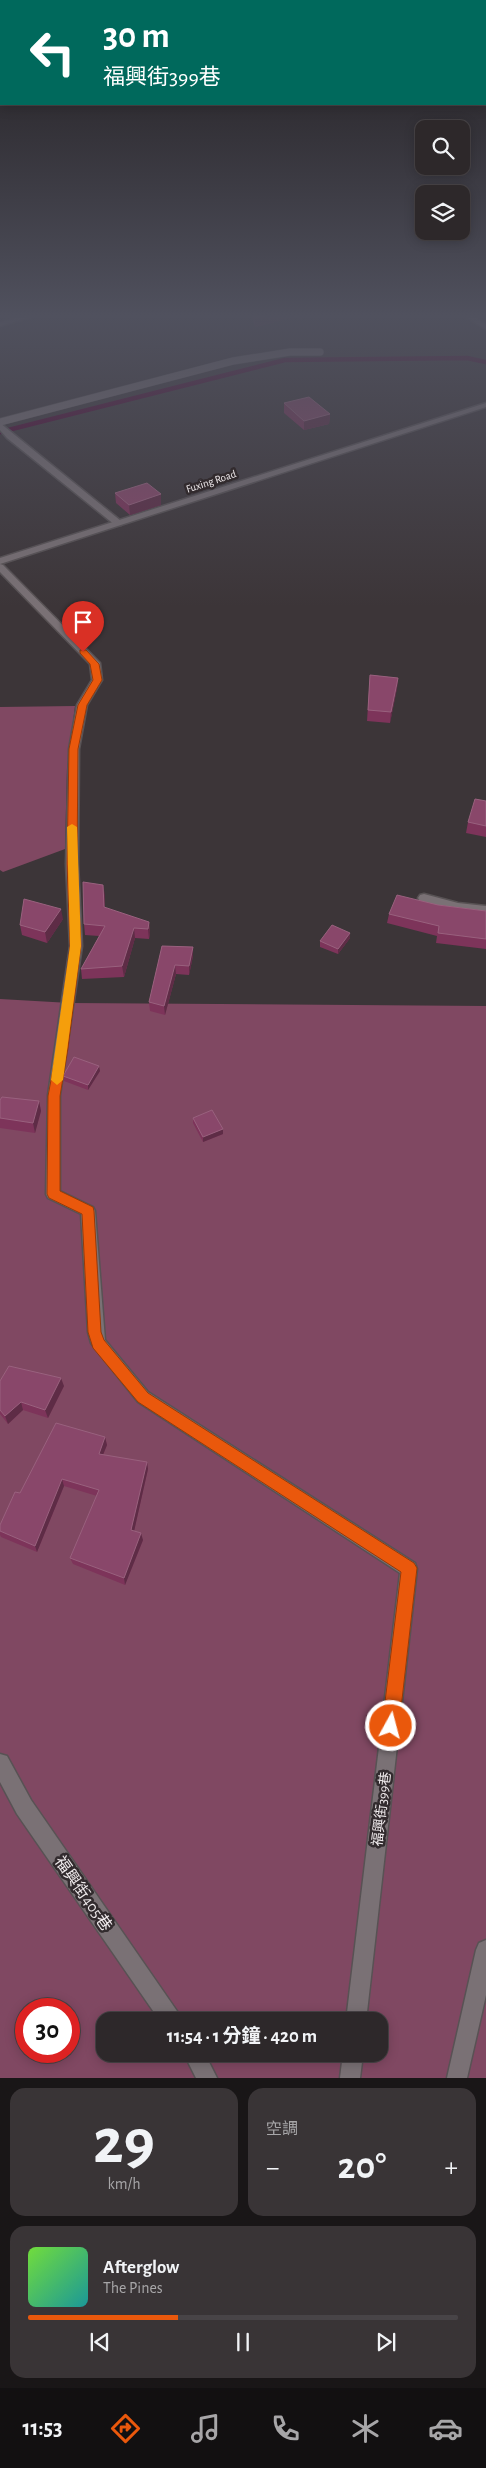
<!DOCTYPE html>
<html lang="zh-TW">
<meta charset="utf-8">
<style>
body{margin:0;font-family:"Alegreya Sans","Noto Sans TC",sans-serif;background:#393436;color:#f1f3f6;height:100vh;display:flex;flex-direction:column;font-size:19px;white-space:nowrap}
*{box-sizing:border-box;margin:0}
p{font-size:16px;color:#a7a6a8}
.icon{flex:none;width:28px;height:28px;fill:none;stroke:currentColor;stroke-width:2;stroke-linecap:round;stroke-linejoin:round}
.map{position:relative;height:2078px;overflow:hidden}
.details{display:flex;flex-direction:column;gap:10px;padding:10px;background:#191617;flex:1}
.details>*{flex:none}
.banner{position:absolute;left:0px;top:0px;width:486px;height:105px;box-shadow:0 2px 12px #0003,0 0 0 1px #484447;background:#00695c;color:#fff;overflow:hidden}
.fabs{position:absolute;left:415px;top:120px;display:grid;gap:10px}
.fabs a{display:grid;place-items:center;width:55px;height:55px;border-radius:10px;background:#2d282a;box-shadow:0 2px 12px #0003,0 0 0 1px #484447;font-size:25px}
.speed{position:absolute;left:15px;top:1998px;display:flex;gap:10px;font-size:25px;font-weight:700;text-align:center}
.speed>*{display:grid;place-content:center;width:65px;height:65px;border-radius:50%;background:#2d282a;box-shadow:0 2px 12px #0003,0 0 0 1px #484447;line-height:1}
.speed .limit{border:8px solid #d22;background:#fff;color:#111}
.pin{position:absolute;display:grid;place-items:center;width:42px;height:42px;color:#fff;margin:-51px -21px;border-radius:50% 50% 50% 0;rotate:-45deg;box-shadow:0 0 5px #0007}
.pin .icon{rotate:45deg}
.me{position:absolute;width:55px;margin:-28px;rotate:7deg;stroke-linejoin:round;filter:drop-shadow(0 0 4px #0008)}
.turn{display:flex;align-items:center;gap:18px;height:105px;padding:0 20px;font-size:22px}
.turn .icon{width:65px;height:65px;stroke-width:2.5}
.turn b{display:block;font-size:35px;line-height:42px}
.big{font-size:38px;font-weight:700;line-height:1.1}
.details .widget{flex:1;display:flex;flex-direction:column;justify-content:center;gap:8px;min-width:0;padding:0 18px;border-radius:15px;background:#393436}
.details .dial{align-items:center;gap:0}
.dial b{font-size:65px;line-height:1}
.song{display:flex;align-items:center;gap:15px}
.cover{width:60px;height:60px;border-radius:8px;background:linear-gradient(135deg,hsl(100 70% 55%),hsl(180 70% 35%))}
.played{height:5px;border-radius:2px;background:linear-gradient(90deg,#ea580c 35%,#484447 35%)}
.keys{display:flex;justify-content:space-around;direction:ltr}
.heat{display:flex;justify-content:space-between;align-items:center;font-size:28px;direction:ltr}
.details .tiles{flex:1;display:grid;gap:10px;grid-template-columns:1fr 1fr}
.widget:last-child{grid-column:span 2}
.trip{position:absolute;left:96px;top:2012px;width:292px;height:50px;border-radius:15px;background:#2d282a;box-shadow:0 2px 12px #0003,0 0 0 1px #484447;font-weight:700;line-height:50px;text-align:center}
.menu{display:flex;height:80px;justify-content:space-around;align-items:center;background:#121011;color:#a7a6a8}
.menu .icon{width:35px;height:35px}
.menu .current{color:#ea580c}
.menu b{font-size:22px;color:#f1f3f6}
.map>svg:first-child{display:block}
.green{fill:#804862;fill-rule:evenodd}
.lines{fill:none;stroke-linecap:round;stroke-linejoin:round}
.stream{stroke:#4e002f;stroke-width:4.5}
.service-casing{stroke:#585254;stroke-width:8}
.minor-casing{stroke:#585254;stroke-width:3}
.tertiary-casing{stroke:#585254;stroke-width:3}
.service{stroke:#7a7175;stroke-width:7}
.minor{fill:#7a7175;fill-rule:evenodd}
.tertiary{fill:#7a7175;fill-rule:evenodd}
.wall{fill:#7d345a}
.shaded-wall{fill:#5e2c46}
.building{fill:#89476a;stroke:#99617e}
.route{fill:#ea580c;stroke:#983908}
.slow{fill:#f59e0b}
.labels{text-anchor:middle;stroke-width:5;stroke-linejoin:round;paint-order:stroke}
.far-street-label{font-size:11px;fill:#efeaec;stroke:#322b2e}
.street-label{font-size:14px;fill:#efeaec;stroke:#322b2e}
.near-street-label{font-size:16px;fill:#efeaec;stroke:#322b2e}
</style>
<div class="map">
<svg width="486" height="2078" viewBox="0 0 486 2078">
<rect width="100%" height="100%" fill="#3c3538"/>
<path class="green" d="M75 706 67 768 65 849 3 872 0 870V707Z
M0 999 70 1003 486 1006V2078H0ZM26 2009H69V2051H26ZM105 2021H380V2054H105Z"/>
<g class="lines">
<path class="stream" d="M0 432 285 360 467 358 486 362"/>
<defs>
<path id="service" d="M0 422 233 361 290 352H320"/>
<path id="minor" d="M24 316H34L0 326V322Z
M0 423 121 521V525H115L7 438 0 430Z
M0 564 3 565 100 663 102 680 87 705 79 749 78 864 82 946 60 1095V1191L93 1207 95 1211 105 1340 148 1392 415 1563 417 1569 366 2021H346L400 1573 138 1402 91 1343 88 1332 81 1214 48 1198 46 1194 48 1095 70 946 66 864 69 749 77 705 92 680 90 664 0 572Z
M424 894 458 903 486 906V914L458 911 420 901 418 898 420 895Z
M0 1754 7 1756 31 1800 179 2014 182 2021H160L17 1814 0 1782Z
M486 1940V1995L467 2078H447L476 1950 479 1943Z
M184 2054H205L217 2078H196Z
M343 2054H363L360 2078H340Z"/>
<path id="tertiary" d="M464 316H472L486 324V329Z
M486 403V407L0 564V558Z"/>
</defs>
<use href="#service" class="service-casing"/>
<use href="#minor" class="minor-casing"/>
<use href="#tertiary" class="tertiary-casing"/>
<use href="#service" class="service"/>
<use href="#minor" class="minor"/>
<use href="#tertiary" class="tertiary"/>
</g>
<path class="wall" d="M252 316H311L299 319 295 317 255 327Z
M284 403 330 414 329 424 304 430 284 413Z
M115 493 161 494V505L130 515 116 503Z
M370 675 398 678 397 688 390 723 367 721Z
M486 801V837L466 833 468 822Z
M105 895V908L149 922 150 933 149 939 135 938 124 977 82 979 81 969 99 936 85 935 84 924Z
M438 905 486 911V949L436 943 437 936 387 923 389 914Z
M63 919 47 943 22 935 20 925Z
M350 938 338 954 320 947V941Z
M162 946 193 947V956L189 975 176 974 165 1015 150 1011 149 1002Z
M100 1071 88 1090 64 1081 63 1076Z
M0 1100 39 1101 41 1111 35 1133 0 1128Z
M193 1118 223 1129V1134L203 1142 193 1123Z
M0 1381 64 1386 48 1418 23 1410 8 1424 0 1414Z
M105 1437 107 1445 103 1455 147 1462 148 1469 134 1531 143 1540 125 1585 73 1564 70 1558 97 1496 64 1486 37 1552 1 1537 0 1535V1525L20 1493Z"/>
<path class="shaded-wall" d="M265 316H295V317L255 327V318Z
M299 316H311L299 319Z
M330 414 329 424 304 430V421Z
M161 494V505L130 515 129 505Z
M398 678 397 688 390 723 391 712Z
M103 885 105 895V918L104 907Z
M61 909 63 919 47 943 45 932Z
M149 922 150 933 149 939 148 929Z
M134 928 135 938 124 977 122 966Z
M350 933V938L338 954V949Z
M193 947V956L189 975V966Z
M175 965 176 974 165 1015 164 1006Z
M99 1066 100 1071 88 1090V1085Z
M39 1101 41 1111 35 1133 33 1123Z
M223 1129V1134L203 1142V1137Z
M61 1378 64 1386 48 1418 45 1410Z
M21 1402 23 1410 8 1424 5 1416Z
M105 1437 107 1445 100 1462 99 1454Z
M147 1462 148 1469 133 1536 131 1530Z
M62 1479 64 1486 37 1552 35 1546Z
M141 1533 143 1540 125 1585 124 1578Z"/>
<path class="building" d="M254 316H265L255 318Z
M309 397 330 414 304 421 284 403Z
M147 483 161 494 129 505 115 493Z
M370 675 398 678 391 712 368 710Z
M475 799 486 801V826L468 822Z
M83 882 103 885 104 907 149 922 148 929 134 928 122 966 81 969 105 926 84 924Z
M397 895 438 905 486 911V939L438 933 439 926 389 914Z
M24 899 61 909 45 932 20 925Z
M332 925 350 933 338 949 320 941Z
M162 946 193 947 189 966 175 965 164 1006 149 1002Z
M74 1057 99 1066 88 1085 63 1076Z
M2 1097 39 1101 33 1123 0 1118V1100Z
M212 1110 223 1129 203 1137 193 1118Z
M9 1366 61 1378 45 1410 21 1402 5 1416 0 1410V1381Z
M56 1423 105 1437 99 1454 147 1462 131 1530 141 1533 124 1578 70 1558 99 1490 62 1479 35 1546 0 1531V1525L15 1492 20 1493Z"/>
<linearGradient id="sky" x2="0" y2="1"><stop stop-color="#211d1f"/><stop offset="0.52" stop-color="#50515e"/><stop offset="1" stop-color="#50515e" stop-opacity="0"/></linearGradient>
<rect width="486" height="607" fill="url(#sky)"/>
<path class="route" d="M80 650H86L99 664 102 680 87 705 78 749 77 864 81 946 68 1048 60 1096V1191L93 1207 94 1211 101 1332 104 1340 148 1393 414 1563 417 1568 399 1726 396 1732 391 1734 385 1732 382 1726 401 1572 138 1402 93 1348 88 1332 82 1214 49 1198 47 1194 48 1096 57 1048 70 946 67 864 69 749 78 705 93 680 90 664 80 653Z"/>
<path class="slow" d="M72 824 77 827 81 946 63 1080 57 1085 51 1080 70 946 67 827Z"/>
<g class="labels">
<g class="far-street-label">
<text transform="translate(211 481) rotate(-18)" y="4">Fuxing Road</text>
</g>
<g class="street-label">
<text transform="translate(381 1809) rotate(-83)" y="5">福興街399巷</text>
</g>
<g class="near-street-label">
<text transform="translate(84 1893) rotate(55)" y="6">福興街405巷</text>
</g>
</g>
</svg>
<div class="fabs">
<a><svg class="icon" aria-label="search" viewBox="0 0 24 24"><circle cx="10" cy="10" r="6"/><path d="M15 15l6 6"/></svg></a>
<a><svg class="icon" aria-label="layers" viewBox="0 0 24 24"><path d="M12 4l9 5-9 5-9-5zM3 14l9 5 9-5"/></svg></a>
</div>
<div class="speed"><div class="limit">30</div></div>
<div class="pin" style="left:83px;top:652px;background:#d93025"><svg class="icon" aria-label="arrive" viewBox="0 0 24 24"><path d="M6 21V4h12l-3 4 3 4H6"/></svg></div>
<svg class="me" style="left:391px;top:1726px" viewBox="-20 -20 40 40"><circle r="17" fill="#ea580c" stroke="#fff" stroke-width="3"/><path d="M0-11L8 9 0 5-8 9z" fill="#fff"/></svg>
<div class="trip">11:54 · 1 分鐘 · 420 m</div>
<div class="banner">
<div class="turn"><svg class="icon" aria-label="left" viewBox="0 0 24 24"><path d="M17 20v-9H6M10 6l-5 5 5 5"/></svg><div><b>30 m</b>福興街399巷</div></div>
</div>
</div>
<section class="details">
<div class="tiles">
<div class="widget dial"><b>29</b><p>km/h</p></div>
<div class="widget"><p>空調</p>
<div class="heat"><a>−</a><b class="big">20°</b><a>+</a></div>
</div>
<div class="widget">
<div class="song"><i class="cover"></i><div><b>Afterglow</b><p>The Pines</p></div></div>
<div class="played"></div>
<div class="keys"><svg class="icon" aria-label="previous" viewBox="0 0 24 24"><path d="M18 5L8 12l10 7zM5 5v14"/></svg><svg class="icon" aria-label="pause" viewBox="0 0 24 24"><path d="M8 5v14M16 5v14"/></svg><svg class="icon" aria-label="next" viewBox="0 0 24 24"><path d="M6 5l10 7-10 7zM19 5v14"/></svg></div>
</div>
</div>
</section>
<nav class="menu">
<b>11:53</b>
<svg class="icon current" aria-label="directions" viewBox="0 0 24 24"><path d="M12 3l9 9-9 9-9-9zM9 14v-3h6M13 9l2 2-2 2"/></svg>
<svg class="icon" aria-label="music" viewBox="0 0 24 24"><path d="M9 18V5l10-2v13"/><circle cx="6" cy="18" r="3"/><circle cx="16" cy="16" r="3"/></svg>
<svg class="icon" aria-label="phone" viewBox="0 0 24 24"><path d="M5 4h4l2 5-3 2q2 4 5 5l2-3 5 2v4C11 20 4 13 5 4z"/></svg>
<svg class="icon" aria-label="climate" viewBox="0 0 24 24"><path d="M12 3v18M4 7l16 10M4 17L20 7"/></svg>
<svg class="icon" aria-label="car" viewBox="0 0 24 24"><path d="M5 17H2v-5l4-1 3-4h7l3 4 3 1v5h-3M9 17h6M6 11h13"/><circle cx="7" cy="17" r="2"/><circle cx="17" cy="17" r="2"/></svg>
</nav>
